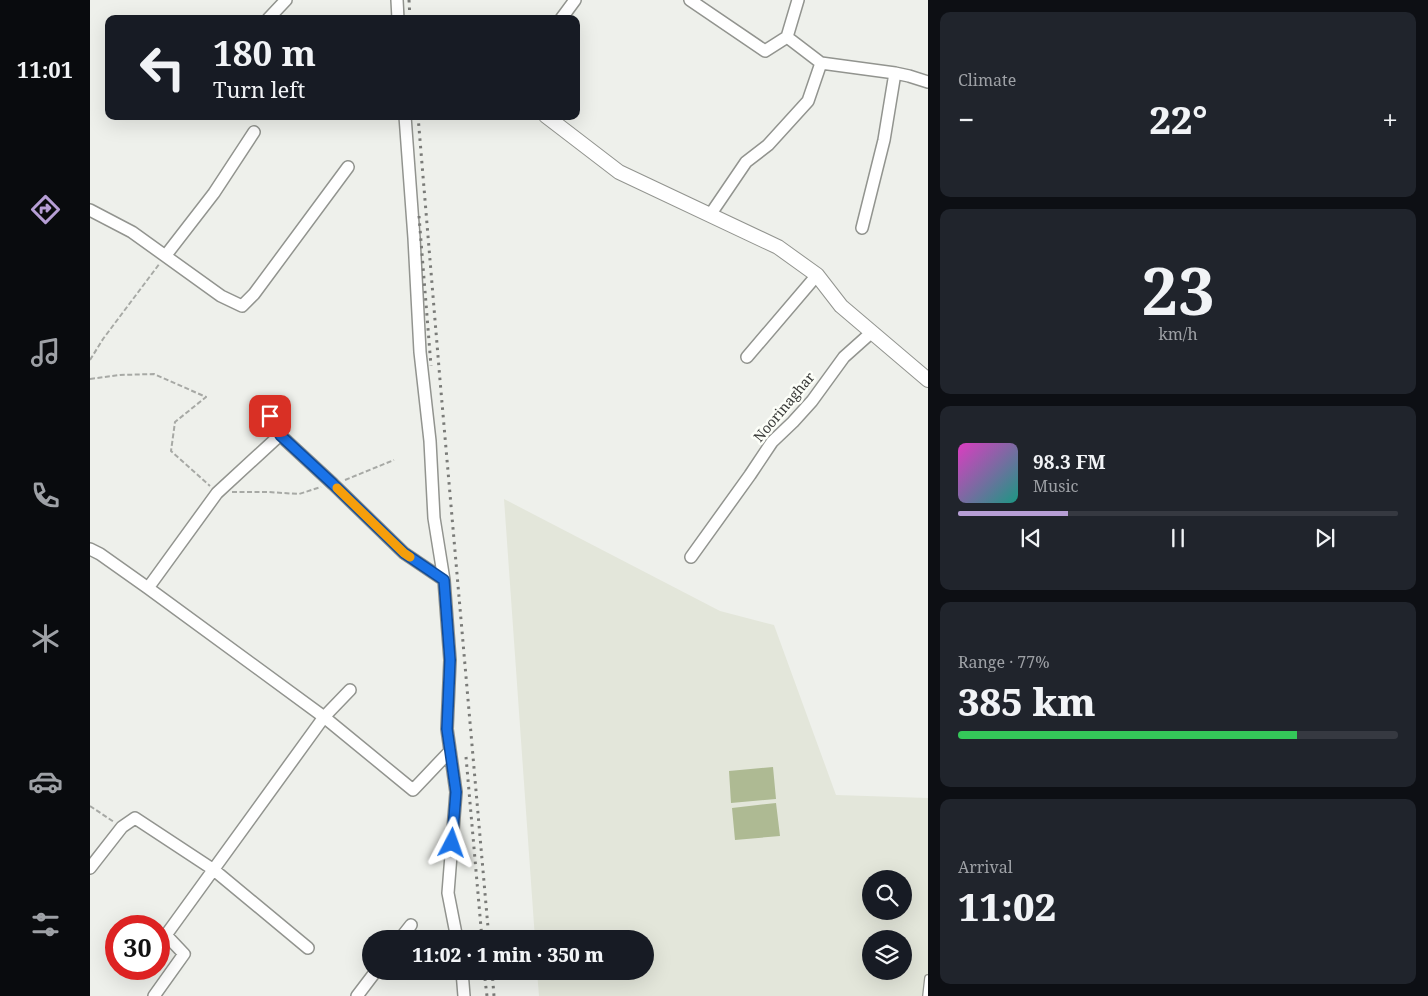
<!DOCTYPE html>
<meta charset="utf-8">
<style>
body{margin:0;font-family:"Noto Serif",serif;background:#20242c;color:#f1f3f6;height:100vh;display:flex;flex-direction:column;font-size:19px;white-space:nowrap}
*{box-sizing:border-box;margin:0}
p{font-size:16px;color:#9ea1a6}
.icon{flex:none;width:28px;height:28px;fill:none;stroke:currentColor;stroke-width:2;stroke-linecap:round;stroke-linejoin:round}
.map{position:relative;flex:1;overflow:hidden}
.sheet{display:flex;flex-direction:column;gap:12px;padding:12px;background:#0d0f14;width:500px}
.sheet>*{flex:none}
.banner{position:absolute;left:15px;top:15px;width:475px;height:105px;border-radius:10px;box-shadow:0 5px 20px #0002;background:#171b24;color:#f1f3f6;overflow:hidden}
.controls{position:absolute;left:772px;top:870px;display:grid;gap:10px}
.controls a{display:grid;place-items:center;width:50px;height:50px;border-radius:50%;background:#171b24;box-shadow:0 5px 20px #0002;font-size:25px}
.speed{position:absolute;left:15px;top:915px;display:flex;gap:10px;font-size:25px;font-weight:700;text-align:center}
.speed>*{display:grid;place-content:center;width:65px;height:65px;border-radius:50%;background:#171b24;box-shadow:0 5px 20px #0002;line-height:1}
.speed .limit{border:8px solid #d22;background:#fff;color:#111}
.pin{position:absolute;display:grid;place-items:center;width:42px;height:42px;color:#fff;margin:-21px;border-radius:10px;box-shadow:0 2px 8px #0006}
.me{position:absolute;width:55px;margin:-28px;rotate:4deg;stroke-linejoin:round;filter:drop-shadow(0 0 4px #0008)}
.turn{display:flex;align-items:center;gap:18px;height:105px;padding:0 25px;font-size:22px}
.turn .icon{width:65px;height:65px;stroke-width:2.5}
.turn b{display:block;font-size:35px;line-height:42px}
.big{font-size:38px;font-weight:800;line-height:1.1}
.sheet .card{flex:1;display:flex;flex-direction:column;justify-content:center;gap:8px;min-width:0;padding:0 18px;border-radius:10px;background:#20242c}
.sheet .dial{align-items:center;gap:0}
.dial b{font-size:65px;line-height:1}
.song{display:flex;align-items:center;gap:15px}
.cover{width:60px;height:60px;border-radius:8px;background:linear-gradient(135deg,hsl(310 70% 55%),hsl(170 70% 35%))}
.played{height:5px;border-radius:2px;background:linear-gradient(90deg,#b69ed5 25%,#363941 25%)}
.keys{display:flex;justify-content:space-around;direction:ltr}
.heat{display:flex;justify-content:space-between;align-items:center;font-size:28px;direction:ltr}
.charge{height:8px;border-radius:4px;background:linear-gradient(90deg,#34c759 77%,#363941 0)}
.trip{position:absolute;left:272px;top:930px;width:292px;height:50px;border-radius:25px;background:#171b24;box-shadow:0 5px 20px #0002;font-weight:800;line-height:50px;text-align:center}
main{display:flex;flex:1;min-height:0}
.menu{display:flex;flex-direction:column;width:90px;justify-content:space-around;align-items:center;background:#090b0e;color:#9ea1a6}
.menu .icon{width:35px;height:35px}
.menu .active{color:#b69ed5}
.menu b{font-size:22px;color:#f1f3f6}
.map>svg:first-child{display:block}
.built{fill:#e3e6da;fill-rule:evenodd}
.water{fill:#aeba93}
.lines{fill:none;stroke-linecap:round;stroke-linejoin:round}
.service-casing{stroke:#92948f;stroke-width:8}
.minor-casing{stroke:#92948f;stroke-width:14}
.tertiary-casing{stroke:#92948f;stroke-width:16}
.path{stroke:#a7a9a5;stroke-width:2;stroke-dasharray:5 2.5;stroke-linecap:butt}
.service{stroke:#fff;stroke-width:5.5}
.minor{stroke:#fff;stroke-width:11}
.tertiary{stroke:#fff;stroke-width:14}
.rail{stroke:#7a7b78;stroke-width:3;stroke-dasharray:2.5 5;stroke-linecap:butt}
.route-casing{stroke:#114b97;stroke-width:12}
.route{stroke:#1a73e8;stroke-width:9}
.slow{stroke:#f59e0b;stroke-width:9}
.labels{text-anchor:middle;stroke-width:5;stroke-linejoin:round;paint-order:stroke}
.street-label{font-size:14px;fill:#393a38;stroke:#fcfef8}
</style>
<main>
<nav class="menu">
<b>11:01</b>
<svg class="icon active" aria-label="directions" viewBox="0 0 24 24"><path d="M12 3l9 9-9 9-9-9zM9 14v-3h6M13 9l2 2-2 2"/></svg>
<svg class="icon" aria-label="music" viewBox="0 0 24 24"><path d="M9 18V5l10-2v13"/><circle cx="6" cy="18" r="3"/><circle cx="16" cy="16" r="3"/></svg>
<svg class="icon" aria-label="phone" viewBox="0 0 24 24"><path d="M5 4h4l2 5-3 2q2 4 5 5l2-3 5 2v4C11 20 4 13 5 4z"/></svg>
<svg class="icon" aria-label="climate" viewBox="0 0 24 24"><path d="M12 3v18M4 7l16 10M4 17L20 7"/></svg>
<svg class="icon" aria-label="car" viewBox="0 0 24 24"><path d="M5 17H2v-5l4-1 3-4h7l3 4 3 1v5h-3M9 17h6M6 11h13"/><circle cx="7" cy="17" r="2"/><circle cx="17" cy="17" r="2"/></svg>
<svg class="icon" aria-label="filters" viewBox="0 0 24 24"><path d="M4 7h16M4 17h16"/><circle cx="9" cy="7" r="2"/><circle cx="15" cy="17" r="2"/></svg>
</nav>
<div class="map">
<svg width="838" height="996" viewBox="0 0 838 996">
<rect width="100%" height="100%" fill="#eef0eb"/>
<path class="built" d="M414 499 630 611 684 625 746 795 838 798V996H449L447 971H556V939H445ZM781 879H814V911H781ZM781 939H814V971H781Z"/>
<path class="water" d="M683 767 686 799 641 803 639 771Z
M686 803 690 836 645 840 642 808Z"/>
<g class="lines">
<defs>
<path id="service" d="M836 996 838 978"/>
<path id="minor" d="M307 0 308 19
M600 0 675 51 697 37
M708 0 697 37 731 63 805 73 819 76 838 82
M178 19 196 0
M471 19 485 0
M315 116 324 238 330 352 340 441 344 518 354 580 360 660 357 729 366 792 358 893 367 939
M0 210 42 232 131 296 152 306 164 294 258 167
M620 215 656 162 678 145 718 101 731 63
M772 228 794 140 805 73
M76 255 124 193 164 132
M657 357 727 275
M170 403 190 430V435L243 484 314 553 354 580
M0 549 10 554 58 588 234 717 323 790 360 751
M601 557 660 475 682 442 703 422 722 401 754 357 782 332
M58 588 127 493 190 435
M0 868 32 827 45 818 124 870 218 948
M310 939 321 925
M372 971 374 996
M64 996 94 954 76 935 234 717 260 690
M267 996 286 971"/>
<path id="tertiary" d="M456 116 529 172 688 247 727 275 751 306 838 380"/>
</defs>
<use href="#service" class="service-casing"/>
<use href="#minor" class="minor-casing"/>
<use href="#tertiary" class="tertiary-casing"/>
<path class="path" d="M0 360 13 339 70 263
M0 379 30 375 64 374 116 397 85 422 81 451 120 486
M255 480 304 460
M142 492H178L209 494 231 487
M0 806 24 822"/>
<use href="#service" class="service"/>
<use href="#minor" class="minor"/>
<use href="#tertiary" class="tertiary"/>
<path class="rail" d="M319 0 320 19
M328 116 350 380 399 939
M329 216 341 366
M376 757 392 939
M394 971 397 996
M402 971 404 996"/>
</g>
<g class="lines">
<defs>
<path id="route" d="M180 416 190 430V435L243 484 314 553 354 580 360 660 357 729 366 792 362 843"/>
</defs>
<use href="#route" class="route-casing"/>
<use href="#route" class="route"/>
<path class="slow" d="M247 488 314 553 320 557"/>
</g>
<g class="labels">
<g class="street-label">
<text transform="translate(694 407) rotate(-50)" y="5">Noorinaghar</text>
</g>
</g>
</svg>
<div class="controls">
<a><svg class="icon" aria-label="search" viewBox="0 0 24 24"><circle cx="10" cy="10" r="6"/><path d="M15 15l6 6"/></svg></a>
<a><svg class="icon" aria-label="layers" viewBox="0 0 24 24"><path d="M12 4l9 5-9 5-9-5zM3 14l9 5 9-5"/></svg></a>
</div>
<div class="speed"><div class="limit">30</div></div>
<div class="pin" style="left:180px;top:416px;background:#d93025"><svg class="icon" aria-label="arrive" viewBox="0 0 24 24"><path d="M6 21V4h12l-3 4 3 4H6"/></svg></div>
<svg class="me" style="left:362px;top:843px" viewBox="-20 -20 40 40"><path d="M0-17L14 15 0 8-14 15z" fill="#1a73e8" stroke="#fff" stroke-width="4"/></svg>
<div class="trip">11:02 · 1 min · 350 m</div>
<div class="banner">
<div class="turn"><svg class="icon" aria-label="left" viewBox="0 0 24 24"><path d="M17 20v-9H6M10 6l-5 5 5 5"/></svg><div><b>180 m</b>Turn left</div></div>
</div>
</div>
<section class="sheet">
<div class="card"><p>Climate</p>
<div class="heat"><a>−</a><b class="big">22°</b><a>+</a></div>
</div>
<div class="card dial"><b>23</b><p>km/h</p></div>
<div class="card">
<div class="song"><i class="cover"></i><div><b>98.3 FM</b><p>Music</p></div></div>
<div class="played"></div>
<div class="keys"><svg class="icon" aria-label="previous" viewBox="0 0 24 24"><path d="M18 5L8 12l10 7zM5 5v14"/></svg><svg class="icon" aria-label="pause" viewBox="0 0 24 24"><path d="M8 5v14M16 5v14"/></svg><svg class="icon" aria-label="next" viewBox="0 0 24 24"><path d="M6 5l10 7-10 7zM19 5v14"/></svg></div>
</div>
<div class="card"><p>Range · 77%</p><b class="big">385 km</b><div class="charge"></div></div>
<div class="card"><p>Arrival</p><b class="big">11:02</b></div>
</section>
</main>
